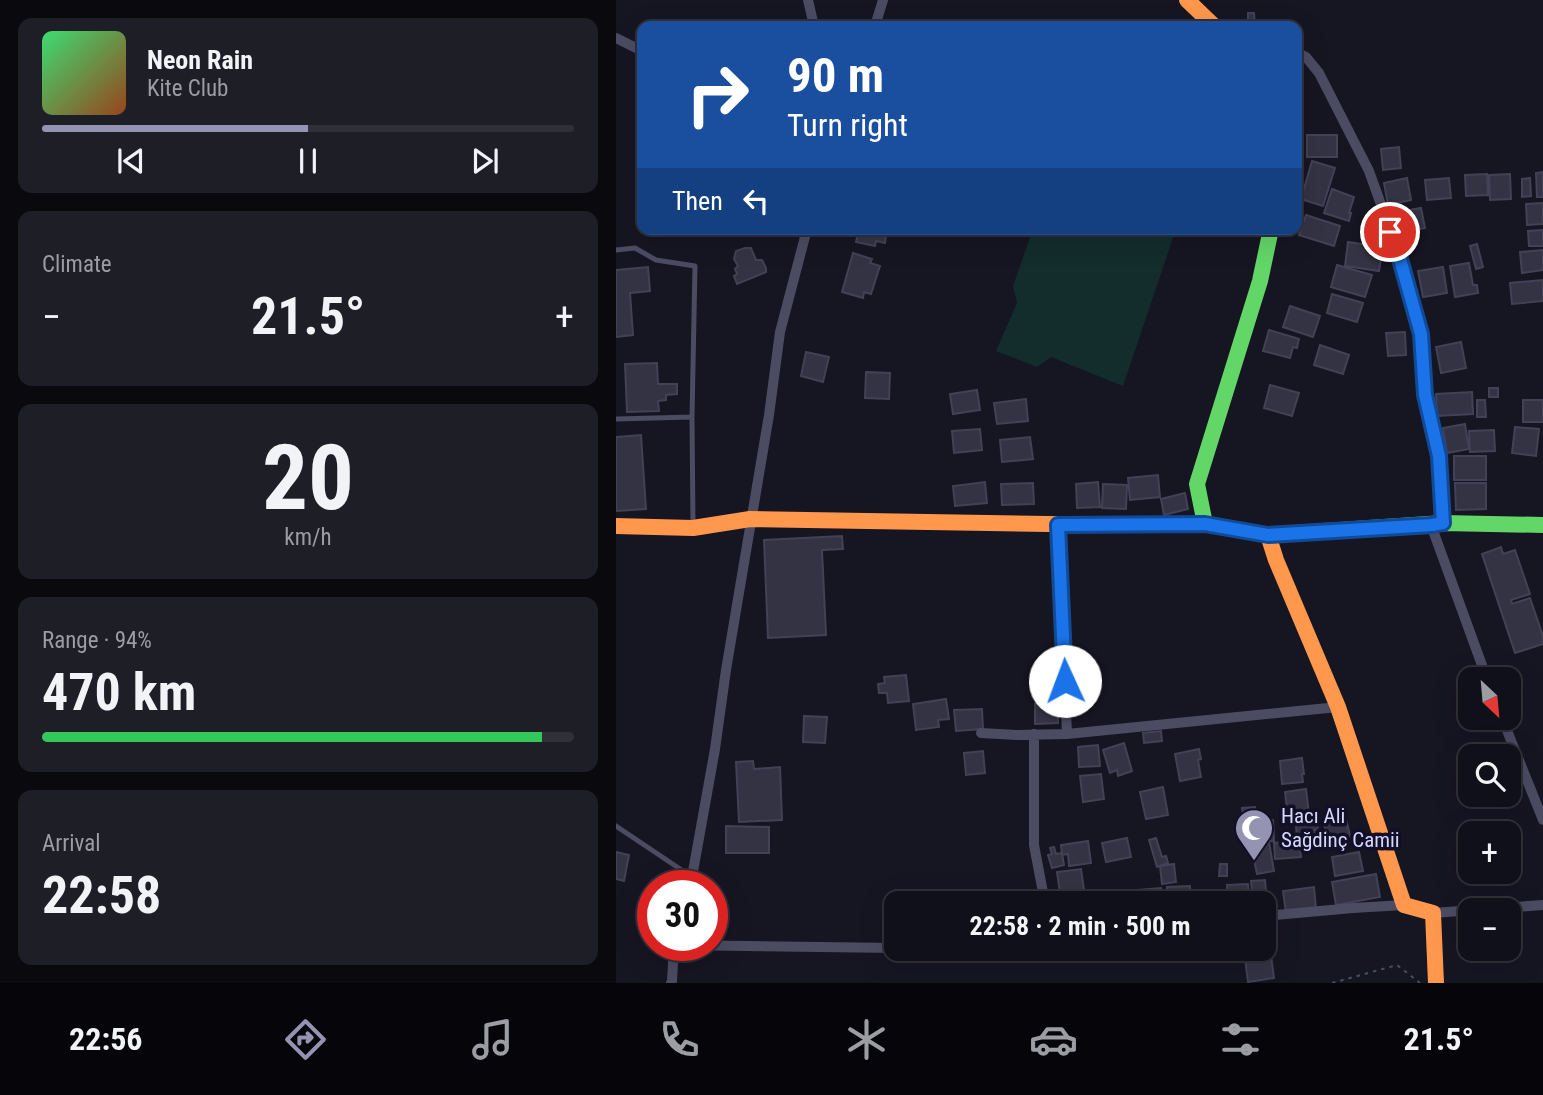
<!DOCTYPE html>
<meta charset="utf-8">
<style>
body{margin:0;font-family:"Roboto Condensed",sans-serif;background:#1e1e27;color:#f1f3f6;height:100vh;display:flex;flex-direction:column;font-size:26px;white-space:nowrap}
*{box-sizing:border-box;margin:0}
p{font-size:23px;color:#9c9da2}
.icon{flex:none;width:38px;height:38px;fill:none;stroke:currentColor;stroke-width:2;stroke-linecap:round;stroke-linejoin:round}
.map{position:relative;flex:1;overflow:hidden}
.details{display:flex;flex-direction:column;gap:18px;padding:18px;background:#09090e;width:616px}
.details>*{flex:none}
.top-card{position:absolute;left:21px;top:21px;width:665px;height:214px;border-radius:14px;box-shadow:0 7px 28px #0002,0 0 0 2px #303039;background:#1a4fa0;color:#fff;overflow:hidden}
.needle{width:46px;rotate:154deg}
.fabs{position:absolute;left:842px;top:667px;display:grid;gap:14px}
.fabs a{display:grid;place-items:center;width:63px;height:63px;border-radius:14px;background:#10101a;box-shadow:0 7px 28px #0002,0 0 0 2px #303039;font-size:35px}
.speed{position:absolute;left:21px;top:870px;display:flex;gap:14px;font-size:35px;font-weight:700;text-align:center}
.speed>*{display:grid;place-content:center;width:91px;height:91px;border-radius:50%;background:#10101a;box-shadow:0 7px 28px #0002,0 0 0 2px #303039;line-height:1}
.speed .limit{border:10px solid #d22;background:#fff;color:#111}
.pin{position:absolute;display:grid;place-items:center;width:60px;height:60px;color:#fff;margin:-30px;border:4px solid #fff;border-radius:50%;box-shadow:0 2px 7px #0007}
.me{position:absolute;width:77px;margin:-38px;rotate:358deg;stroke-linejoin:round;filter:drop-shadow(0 0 5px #0008)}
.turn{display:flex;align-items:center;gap:24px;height:147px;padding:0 35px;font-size:32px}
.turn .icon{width:91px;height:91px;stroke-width:2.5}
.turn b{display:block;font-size:49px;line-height:60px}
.then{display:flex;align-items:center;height:66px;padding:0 35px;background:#0003;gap:14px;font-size:26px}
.big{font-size:52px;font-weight:700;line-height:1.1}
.details .widget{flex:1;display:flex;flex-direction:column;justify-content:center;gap:10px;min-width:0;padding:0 24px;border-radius:14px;background:#1e1e27}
.details .dial{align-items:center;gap:0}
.dial b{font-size:91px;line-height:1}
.song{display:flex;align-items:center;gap:21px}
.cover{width:84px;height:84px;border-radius:10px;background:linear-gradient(135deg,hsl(140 70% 55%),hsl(20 70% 35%))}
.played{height:7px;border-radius:4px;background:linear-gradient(90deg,#9493b1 50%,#303039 50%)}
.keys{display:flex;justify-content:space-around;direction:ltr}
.heat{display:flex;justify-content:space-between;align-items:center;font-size:38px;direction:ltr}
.charge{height:10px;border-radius:5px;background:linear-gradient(90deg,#34c759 94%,#303039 0)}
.trip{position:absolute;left:268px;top:891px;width:392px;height:70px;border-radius:14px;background:#10101a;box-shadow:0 7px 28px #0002,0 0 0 2px #303039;font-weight:700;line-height:70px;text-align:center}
.dock{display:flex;height:112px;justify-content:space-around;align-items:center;background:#06060a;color:#9c9da2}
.dock .icon{width:49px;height:49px}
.dock .selected{color:#9493b1}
.dock b{font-size:32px;color:#f1f3f6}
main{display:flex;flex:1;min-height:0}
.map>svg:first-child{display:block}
.green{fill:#132d2c}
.building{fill:#343344;stroke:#434155;stroke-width:2}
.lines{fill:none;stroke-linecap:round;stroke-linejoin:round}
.path{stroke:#44515e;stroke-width:2;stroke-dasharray:3.5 5;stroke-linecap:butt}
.lane{stroke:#4b4b62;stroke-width:5}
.street{stroke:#4b4b62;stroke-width:10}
.fast{stroke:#63d668;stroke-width:16}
.slow{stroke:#ff974d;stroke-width:16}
.route-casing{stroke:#114b97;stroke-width:18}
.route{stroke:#1a73e8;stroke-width:12}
.labels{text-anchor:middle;stroke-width:7;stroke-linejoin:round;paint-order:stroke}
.poi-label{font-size:21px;fill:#d8d7fe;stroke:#121027;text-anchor:start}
</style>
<main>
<section class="details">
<div class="widget">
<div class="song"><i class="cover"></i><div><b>Neon Rain</b><p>Kite Club</p></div></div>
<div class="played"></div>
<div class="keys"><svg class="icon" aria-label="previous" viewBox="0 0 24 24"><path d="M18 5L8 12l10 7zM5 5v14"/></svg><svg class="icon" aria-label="pause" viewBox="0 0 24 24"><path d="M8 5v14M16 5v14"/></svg><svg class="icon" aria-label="next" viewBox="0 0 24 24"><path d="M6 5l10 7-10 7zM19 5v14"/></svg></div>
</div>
<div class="widget"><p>Climate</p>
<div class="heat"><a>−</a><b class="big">21.5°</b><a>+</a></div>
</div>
<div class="widget dial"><b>20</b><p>km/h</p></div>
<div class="widget"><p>Range · 94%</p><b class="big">470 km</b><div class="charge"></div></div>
<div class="widget"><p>Arrival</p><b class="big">22:58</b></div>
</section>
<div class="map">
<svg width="927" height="983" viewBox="0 0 927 983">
<rect width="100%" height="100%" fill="#161522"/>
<path class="green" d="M417 229H560L507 386 435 357 421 367 380 351 401 303 397 286Z"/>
<path class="building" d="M632 13H638L639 26H632Z
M691 135H721V157H691Z
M783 147 785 168 767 170 765 149Z
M696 161 719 168 707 206 685 199Z
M927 172V197H921L920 173Z
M871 174 872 195 850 196 849 175Z
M894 174 895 199 874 200 873 175Z
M791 178 795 200 772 205 768 183Z
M833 178 835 198 811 200 809 180Z
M914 178 915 196 906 197V179Z
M716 189 738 197 733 213H735L733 221 708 213Z
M927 203V224L911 225 910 204Z
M805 208 809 228 785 233 781 212Z
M690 215 724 226 718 246 683 235Z
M243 229H271L269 243 260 241 259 246 240 242Z
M927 230V246H913L912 231Z
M732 242 767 247 763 271 729 266Z
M861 244 867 267 860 269 854 246Z
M129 248H135L140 260H146L150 268V272L121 284 118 276 121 274 119 269 122 266 118 259 120 251Z
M927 250V270L906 273 904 252Z
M237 253 256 259 254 263 264 266 255 294 248 292 247 298 226 292Z
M853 263 857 285H861L862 293 839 297 834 266Z
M721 265 756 275 749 297 715 287Z
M32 267 34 291 14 293 17 335 0 337V270Z
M827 267 831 293 807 297 802 271Z
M927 280V301L896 304 894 283Z
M716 294 747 303 741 322 711 313Z
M674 306 704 316 697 337 667 327Z
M653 330 683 339 681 348 677 347 674 358 647 351Z
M789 332 790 355 772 356 770 333Z
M845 342 850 368 825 373 820 347Z
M704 345 733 355 727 374 698 365Z
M190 352 213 357 207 382 185 376Z
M41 363 42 384H61V394L50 395V400L42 401 43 411 11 412 9 364Z
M250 372 274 373 273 399 249 398Z
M654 385 683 393 676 416 648 408Z
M873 388H882V397H873Z
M361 390 364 410 337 414 334 394Z
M856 392 857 414 821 416 820 394Z
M410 399 412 421 381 424 378 403Z
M861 400H869L870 417H861Z
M907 400H927V422H907Z
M849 424 853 449 831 453 827 428Z
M899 427 923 429 920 456 896 453Z
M364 429 366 450 338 453 336 431Z
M878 430 879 451 854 452 853 431Z
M25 435 30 509 0 511V437Z
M414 437 417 459 386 462 384 440Z
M838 456H870V480H838Z
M542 475 544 497 514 500 512 478Z
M369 482 371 503 339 506 337 486Z
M482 482 484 507 461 508 460 484Z
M417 483 418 504 386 505 385 484Z
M839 483H870V509L840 510Z
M487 484 511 485 510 509 486 508Z
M569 493 572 509 548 515 545 499Z
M226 536 227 549 206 550 210 635 152 638 148 540Z
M885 547 887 554 899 550 914 594 895 600 896 604 914 598 927 636V644L899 653 866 554Z
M290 675 293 701 272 703 271 693H263L262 684 269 683 268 677Z
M330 699 333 719 322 720 323 727 300 730 297 704Z
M419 704H442V723L419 724Z
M366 709 367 729 340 731 338 710Z
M188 716 211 717 209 743 187 742Z
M545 731 546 741 528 743 527 733Z
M508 743 516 771 502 776 501 770 494 773 487 750Z
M482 745 484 766 463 767 462 747Z
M583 749 585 759 582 760 585 777 564 781 559 754Z
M367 751 369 773 350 775 348 753Z
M686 758 688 774H686L687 782 666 784 664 761Z
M137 761 138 769 164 767 166 820 123 822 120 762Z
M485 774 488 799 467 802 464 776Z
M547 787 552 815 530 819 524 792Z
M690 789 693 814 672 817 669 792Z
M639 807 641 818 628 820 626 808Z
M730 819 735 840 713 845 708 824Z
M657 820 658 841 633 842 632 822Z
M701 822 702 830H698L699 843 681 844 680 824Z
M110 826 153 827V853H110Z
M511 838 515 857 490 862 486 843Z
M540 838 546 857 550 856 552 863 541 867 533 840Z
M472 841 475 863 453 866 452 854 446 855 445 845Z
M653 842 658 871 641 874 635 845Z
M667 842 668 850 684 848 685 857 659 859 658 843Z
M438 847 440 854 446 853 448 865 436 868 432 855 436 854 434 848Z
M0 852 13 855 8 881 0 879Z
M743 852 747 871 719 876 716 857Z
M558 864 560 882 546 884 544 866Z
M604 864H611V876H603Z
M465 869 468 890 444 893 441 872Z
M760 874 764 897 720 905 716 882Z
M649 880 652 912 648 913V903H637L635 881Z
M632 884 633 903H612L611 885Z
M574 886 575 903H551V887Z
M698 887 700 909 670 913 667 891Z
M545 888 546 903H523L522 890Z
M604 893 605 903H580V896Z
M465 897 466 903H443V900Z
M654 948 658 978 632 982 628 951Z"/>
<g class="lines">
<path class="path" d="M716 983 781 965 804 983"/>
<path class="lane" d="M0 250 19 248 40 260 79 266 76 417 77 525
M0 419 76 417
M0 826 76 877"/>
<path class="street" d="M192 0 198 26
M259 26 267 0
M0 38 26 51
M681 52 690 57 703 73 753 171 782 252 805 334 809 395 823 456 827 523
M442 525 451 734
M815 525 871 679
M886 718 927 820
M365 733 401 735 451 734 722 707
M418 734V845L429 903
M74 886 76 877 99 749 110 670 153 415 164 332 191 229
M817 913 927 905
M648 916 737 908 788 905
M58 945 280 948
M55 983 56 981 58 945"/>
<path class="fast" d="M589 524 581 484 644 281 655 229
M497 525 589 524 652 535 827 523 927 525"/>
<path class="slow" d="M571 0 598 26
M0 526 77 528 134 519 497 525
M652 535 660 560 722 707 788 905 817 913 820 983"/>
</g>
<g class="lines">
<defs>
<path id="route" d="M449 681 442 525 589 524 652 535 816 525 827 523 823 456 809 395 805 334 782 252 774 232"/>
</defs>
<use href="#route" class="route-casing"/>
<use href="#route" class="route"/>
</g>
<defs>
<symbol id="mosque-pin" viewBox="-11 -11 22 30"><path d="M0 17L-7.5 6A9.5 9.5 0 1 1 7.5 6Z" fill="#9493b1" stroke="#121027"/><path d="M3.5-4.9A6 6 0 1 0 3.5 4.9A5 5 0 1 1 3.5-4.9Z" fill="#fff"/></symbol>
</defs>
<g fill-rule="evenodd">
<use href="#mosque-pin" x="616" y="806" width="44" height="60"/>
</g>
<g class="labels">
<g class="poi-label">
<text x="665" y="823">Hacı Ali<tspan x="665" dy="24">Sağdinç Camii</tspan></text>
</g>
</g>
</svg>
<div class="fabs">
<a><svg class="needle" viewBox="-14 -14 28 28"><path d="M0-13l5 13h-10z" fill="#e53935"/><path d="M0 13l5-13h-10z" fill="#9c9da2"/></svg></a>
<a><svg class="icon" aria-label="search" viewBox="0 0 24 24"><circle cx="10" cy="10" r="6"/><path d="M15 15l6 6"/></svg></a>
<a>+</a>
<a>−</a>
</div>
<div class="speed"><div class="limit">30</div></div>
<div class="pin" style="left:774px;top:232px;background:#d93025"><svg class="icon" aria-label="arrive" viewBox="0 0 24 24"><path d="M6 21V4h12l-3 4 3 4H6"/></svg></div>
<svg class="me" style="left:449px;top:681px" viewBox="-20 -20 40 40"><circle r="19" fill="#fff"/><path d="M0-13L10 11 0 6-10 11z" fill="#1a73e8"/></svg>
<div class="trip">22:58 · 2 min · 500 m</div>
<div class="top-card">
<div class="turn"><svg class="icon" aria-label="right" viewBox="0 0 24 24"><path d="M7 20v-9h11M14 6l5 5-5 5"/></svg><div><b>90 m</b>Turn right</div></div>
<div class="then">Then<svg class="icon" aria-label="left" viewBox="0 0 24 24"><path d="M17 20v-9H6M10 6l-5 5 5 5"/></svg></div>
</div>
</div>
</main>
<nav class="dock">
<b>22:56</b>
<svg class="icon selected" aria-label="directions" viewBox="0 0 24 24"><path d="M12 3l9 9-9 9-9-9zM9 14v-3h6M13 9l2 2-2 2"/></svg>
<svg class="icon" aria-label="music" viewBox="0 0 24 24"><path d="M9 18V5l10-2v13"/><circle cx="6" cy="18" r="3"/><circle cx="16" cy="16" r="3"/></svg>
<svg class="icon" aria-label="phone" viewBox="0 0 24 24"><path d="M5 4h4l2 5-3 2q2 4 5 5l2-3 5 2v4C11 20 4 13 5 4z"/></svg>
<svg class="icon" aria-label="climate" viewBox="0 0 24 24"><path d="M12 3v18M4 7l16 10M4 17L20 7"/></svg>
<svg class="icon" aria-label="car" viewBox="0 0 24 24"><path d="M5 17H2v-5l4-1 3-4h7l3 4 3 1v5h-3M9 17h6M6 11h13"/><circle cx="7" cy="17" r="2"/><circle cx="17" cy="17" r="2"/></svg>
<svg class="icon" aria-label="filters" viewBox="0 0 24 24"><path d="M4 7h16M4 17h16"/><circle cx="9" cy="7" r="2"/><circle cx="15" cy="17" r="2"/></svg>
<b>21.5°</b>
</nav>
